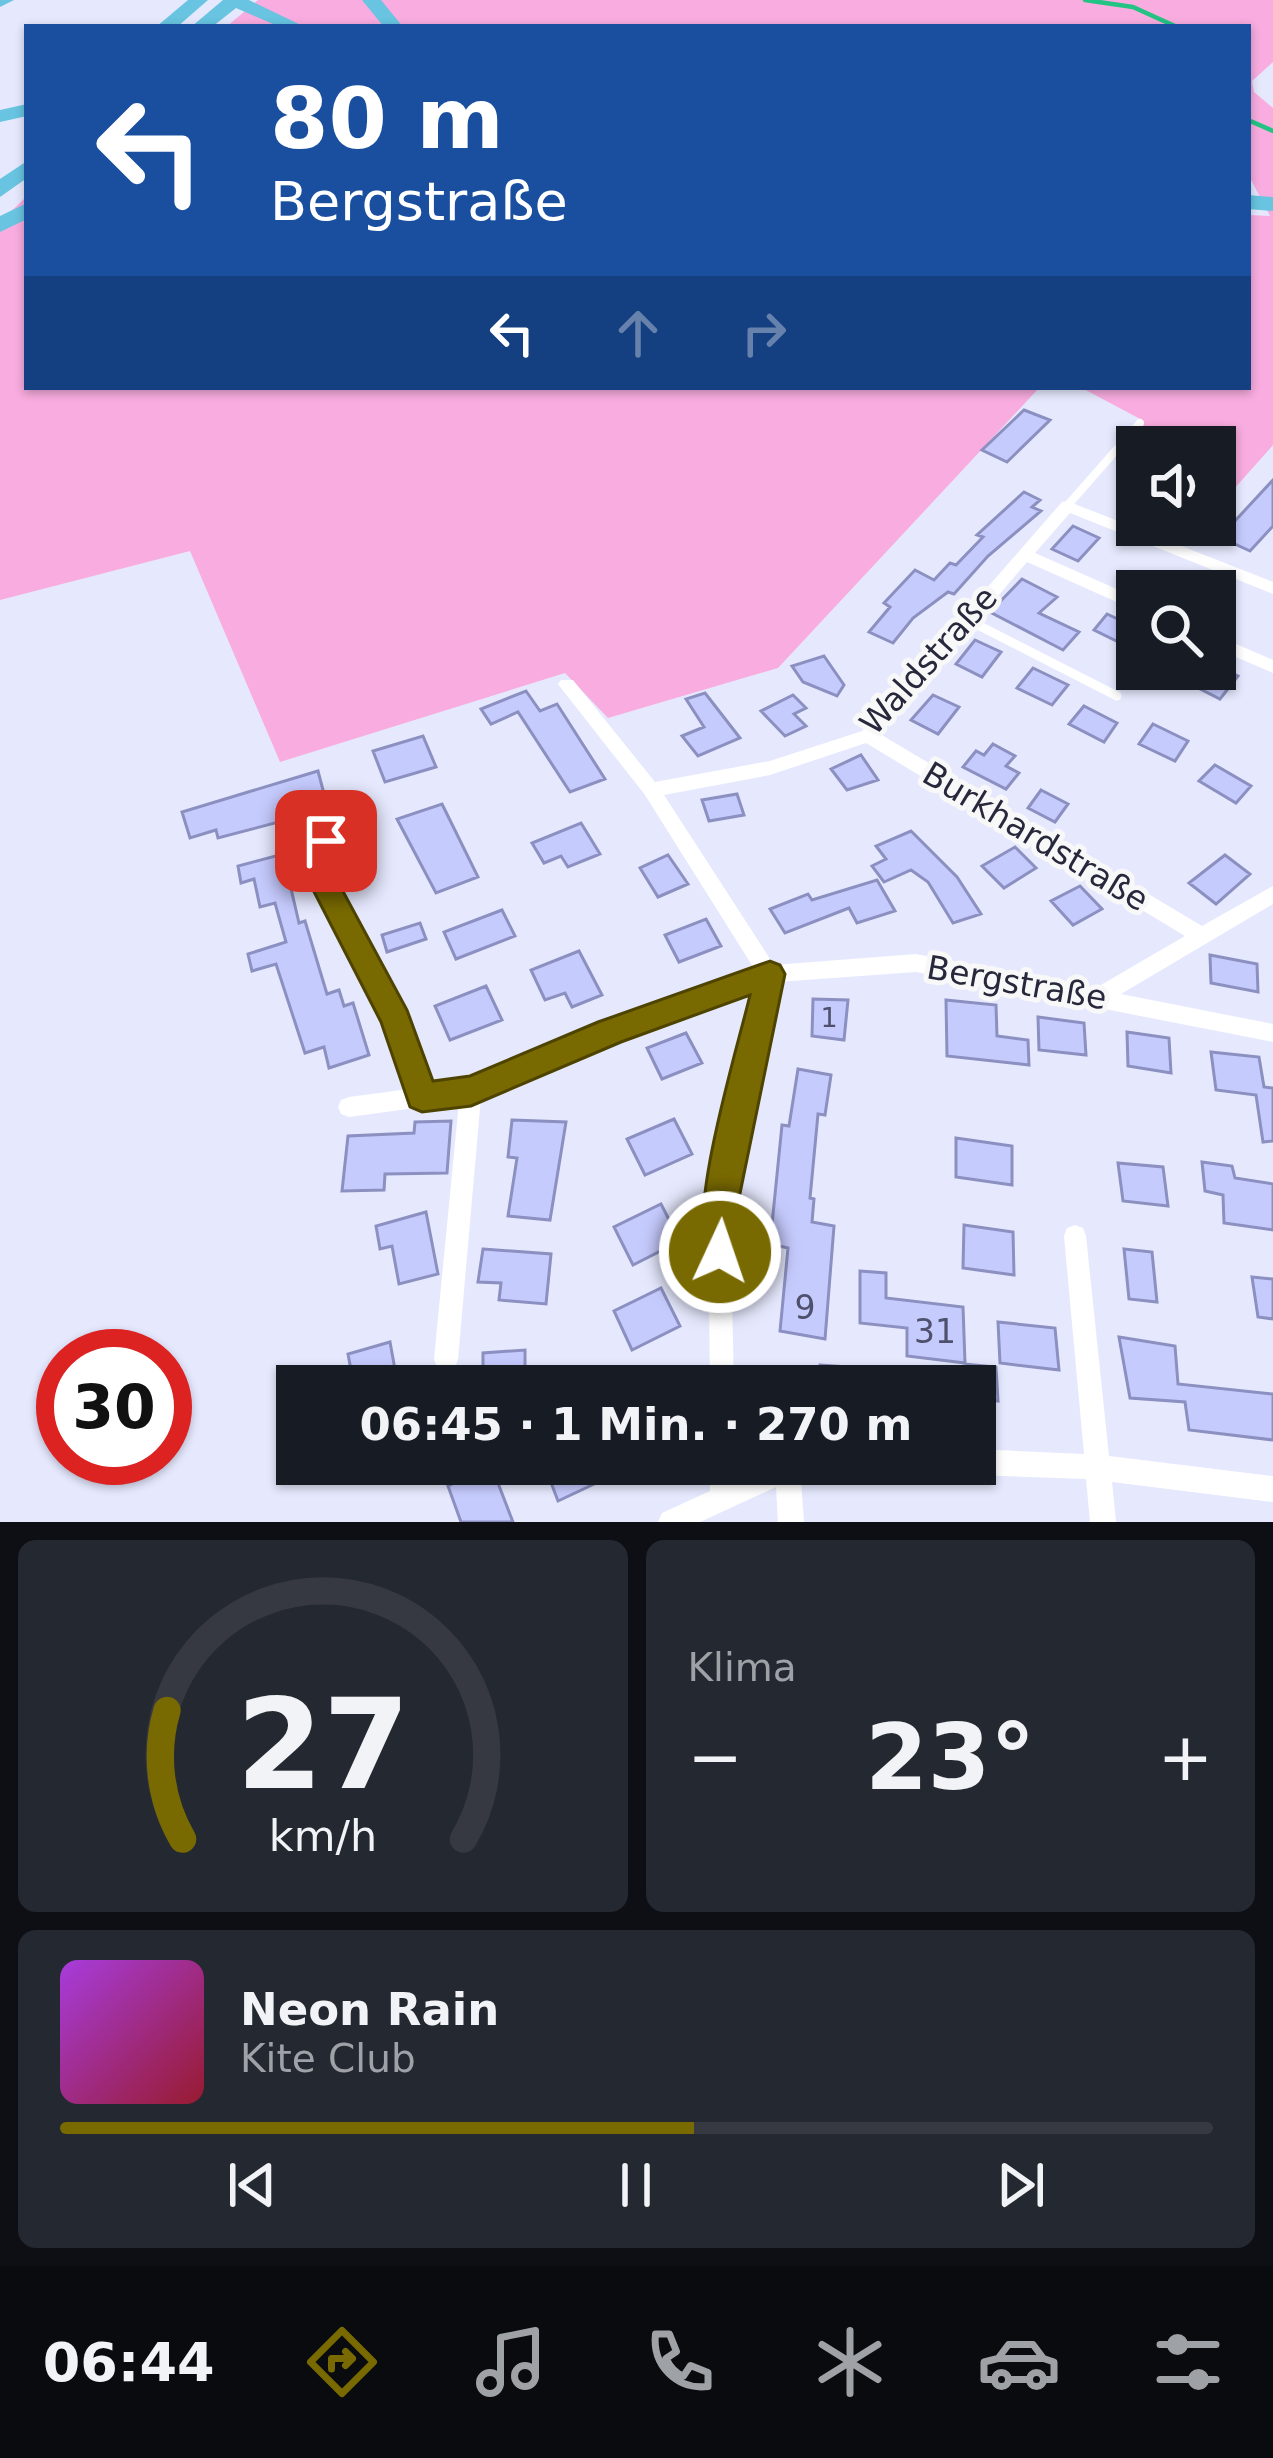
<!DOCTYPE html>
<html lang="de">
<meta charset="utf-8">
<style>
body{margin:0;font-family:"DejaVu Sans",sans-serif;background:#242831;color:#f1f3f6;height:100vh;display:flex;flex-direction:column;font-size:45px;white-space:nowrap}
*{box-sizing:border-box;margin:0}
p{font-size:39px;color:#9ea1a6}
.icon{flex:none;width:66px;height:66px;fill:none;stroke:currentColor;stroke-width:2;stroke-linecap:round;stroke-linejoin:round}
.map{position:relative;height:1522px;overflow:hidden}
.side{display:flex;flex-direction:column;gap:18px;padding:18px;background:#0d0f14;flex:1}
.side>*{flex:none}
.hud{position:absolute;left:24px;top:24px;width:1227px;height:366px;border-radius:0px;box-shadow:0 3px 9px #0004;background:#1a4fa0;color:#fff;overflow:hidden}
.controls{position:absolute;left:1116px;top:426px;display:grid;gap:24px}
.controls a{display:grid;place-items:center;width:120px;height:120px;border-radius:0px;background:#171b24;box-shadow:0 3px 9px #0004;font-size:60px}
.speed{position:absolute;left:36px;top:1329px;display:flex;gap:24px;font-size:60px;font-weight:700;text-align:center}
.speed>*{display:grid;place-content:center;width:156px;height:156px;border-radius:50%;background:#171b24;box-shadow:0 3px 9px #0004;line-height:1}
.speed .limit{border:18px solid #d22;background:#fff;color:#111}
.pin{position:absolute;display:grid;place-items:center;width:102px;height:102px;color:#fff;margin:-51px;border-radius:24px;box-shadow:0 6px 18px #0006}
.me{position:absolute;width:132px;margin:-66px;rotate:3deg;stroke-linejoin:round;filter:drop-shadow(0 0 9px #0008)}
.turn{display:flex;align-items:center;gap:42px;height:252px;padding:0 48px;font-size:54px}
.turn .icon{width:156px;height:156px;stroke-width:2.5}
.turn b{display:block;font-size:84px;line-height:102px}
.lanes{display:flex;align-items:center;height:114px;padding:0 48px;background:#0003;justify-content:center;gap:60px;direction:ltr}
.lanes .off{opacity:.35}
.big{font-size:90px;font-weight:600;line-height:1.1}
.side .widget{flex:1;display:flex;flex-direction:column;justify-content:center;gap:18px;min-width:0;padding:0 42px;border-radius:18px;background:#242831}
.side .dial{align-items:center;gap:0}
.dial svg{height:312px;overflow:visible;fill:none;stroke:#363941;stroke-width:7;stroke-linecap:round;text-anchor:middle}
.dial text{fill:#f1f3f6;stroke:none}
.song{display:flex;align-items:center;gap:36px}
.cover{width:144px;height:144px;border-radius:18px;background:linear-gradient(135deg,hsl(280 70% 55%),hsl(350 70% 35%))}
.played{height:12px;border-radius:6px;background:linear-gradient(90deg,#786900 55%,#363941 55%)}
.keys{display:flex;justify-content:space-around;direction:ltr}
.heat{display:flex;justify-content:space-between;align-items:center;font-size:66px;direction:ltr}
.side .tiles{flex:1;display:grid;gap:18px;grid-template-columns:1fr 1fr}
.widget:last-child{grid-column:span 2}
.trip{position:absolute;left:276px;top:1365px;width:720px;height:120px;border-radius:0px;background:#171b24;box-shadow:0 3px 9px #0004;font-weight:600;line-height:120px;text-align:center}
.tabs{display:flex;height:192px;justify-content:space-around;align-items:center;background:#090b0e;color:#9ea1a6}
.tabs .icon{width:84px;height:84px}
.tabs .active{color:#786900}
.tabs b{font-size:54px;color:#f1f3f6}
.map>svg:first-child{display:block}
.green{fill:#f8acdf}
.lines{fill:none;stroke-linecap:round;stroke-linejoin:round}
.stream{stroke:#23c483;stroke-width:4.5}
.building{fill:#c6cbfe;stroke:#8b90c0;stroke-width:3}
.lane-far1{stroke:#fff;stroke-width:8}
.lane{stroke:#fff;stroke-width:9}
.street{fill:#fff;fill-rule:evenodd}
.highway{fill:#68c4e0;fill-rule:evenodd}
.route{fill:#786900;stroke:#4e4400;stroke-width:3}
.labels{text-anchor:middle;stroke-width:10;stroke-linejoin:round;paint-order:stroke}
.number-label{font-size:27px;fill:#4f516c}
.street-label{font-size:33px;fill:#27283c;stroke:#f8f8f8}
.near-number-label{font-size:33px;fill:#4f516c}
</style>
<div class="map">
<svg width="1273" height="1522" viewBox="0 0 1273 1522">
<rect width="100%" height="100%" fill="#e6e9fe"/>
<path class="green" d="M258 0H1273V62L1252 81 1254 92 1273 108V445L1225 499 1215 496V447H1137V466L1115 458 1144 421 1080 387H1248V215L1270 216 1248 174V27H226Z
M27 196V387H1040L778 668 608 718 565 673 280 762 190 551 0 600V222Z"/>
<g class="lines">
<path class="stream" d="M1085 0 1133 7 1177 27
M1248 120 1273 131"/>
</g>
<path class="building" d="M1024 410 1050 420 1007 462 982 450Z
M1273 480V526L1250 551 1220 537Z
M1024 492 1040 500 1032 507 1041 511 988 556 954 594 948 592 913 618 893 643 869 632 890 607 884 603 915 570 934 580 950 563 956 565 983 537 977 535Z
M1073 526 1099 538 1078 561 1052 549Z
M1022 579 1057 597 1039 613 1079 632 1063 650 990 612Z
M1107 614 1137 628V651L1094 630Z
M975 640 1001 652 982 677 956 664Z
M824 656 844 685 837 696 803 682 792 666Z
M1216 665 1238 676 1220 699 1161 669H1215Z
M1033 668 1068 685 1052 705 1017 688Z
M526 691 540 711 557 704 605 779 570 792 518 712 491 724 481 709Z
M705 693 740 738 698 756 682 736 704 727 686 699Z
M793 695 806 708 794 714 806 726 785 736 761 711Z
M933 695 959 707 938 734 911 720Z
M1084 706 1117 723 1104 742 1069 724Z
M1153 724 1188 741 1175 761 1139 744Z
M423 736 436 767 385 782 373 751Z
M993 744 1015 756 1006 766 1019 773 1006 789 963 767 976 751 984 755Z
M861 755 878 780 847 790 831 769Z
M1215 765 1251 786 1236 803 1199 781Z
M318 771 328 809 218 838 216 830 190 838 182 812Z
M1041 790 1068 804 1055 822 1028 808Z
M737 794 744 815 709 821 702 800Z
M442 804 478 877 436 893 397 819Z
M581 823 600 854 568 867 561 856 544 863 532 843Z
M911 831 957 877 981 914 953 923 928 882 911 870 884 882 872 866 886 859 876 846Z
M1015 847 1036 868 1004 888 982 866Z
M283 854 299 923 305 921 327 994 339 990 344 1006 353 1003 369 1055 329 1068 324 1047 305 1053 276 964 252 971 248 954 286 942 275 903 260 907 254 879 241 883 238 866Z
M668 855 688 884 658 897 640 868Z
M1225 855 1250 874 1216 904 1189 883Z
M877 880 895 911 857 923 849 908 785 933 770 909 808 894 812 900Z
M1080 886 1102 909 1073 925 1051 901Z
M502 910 515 936 456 959 444 932Z
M706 919 721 946 679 962 665 935Z
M420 923 426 939 387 952 382 935Z
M579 951 602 995 572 1007 565 993 545 1000 531 970Z
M1210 955 1257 964 1258 992 1211 983Z
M486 986 502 1020 450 1040 435 1006Z
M813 999 848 1000 844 1040 812 1036Z
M946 1000 996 1005 997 1036 1028 1040 1029 1065 947 1056Z
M1038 1017 1084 1023 1086 1055 1039 1050Z
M1127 1032 1169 1038 1171 1073 1128 1066Z
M686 1033 702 1063 662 1079 647 1048Z
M1211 1052 1259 1057 1264 1087 1273 1088V1141L1263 1142 1256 1095 1216 1090Z
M798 1069 831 1075 825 1115 818 1114 810 1198 814 1199 812 1222 834 1226 825 1339 780 1331 788 1248 770 1244 782 1125 789 1126Z
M674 1119 692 1154 645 1175 627 1139Z
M512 1120 566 1122 550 1220 508 1216 517 1158 508 1157Z
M451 1121 447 1173 385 1174 384 1190 342 1191 348 1136 414 1133 415 1122Z
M956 1138 1012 1146V1185L956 1177Z
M1202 1162 1232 1166 1235 1178 1273 1184V1230L1224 1223 1223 1195 1205 1191Z
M1118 1163 1163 1167 1168 1206 1123 1201Z
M661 1204 680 1241 633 1265 614 1227Z
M426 1212 438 1274 399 1284 392 1246 380 1249 376 1226Z
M964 1225 1013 1232 1014 1275 963 1268Z
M483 1249 551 1254 546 1304 499 1300 501 1283 478 1282Z
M1124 1249 1152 1252 1157 1302 1129 1299Z
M860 1271 886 1273V1298L963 1307 965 1363 907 1356V1328L860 1323Z
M1252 1277 1273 1279V1319L1258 1317Z
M661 1288 680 1326 632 1350 614 1311Z
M998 1322 1055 1328 1059 1370 1000 1363Z
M1119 1337 1175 1346 1178 1384 1273 1394V1440L1189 1430 1185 1402 1130 1398Z
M390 1342 398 1386H354L348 1354Z
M525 1350V1376L483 1379V1353Z
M964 1364 996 1367 998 1401 975 1398V1386H965Z
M820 1365 861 1368 862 1386H820Z
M544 1464H586L594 1484 558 1501Z
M491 1465 513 1522H461L448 1486Z"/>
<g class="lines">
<path class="lane-far1" d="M1067 506 1140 423"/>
<path class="lane" d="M966 619 1117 696"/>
<path class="street" d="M1067 501 1273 582V594L1070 513 1035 553 1137 598V611L1027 562 880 734 1202 926 1273 886V904L1121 994 1273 1024V1042L916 972 777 982 730 1208 734 1386H710L708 1208 756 988 617 1039 481 1097 458 1359 455 1368 446 1371 437 1368 434 1359 459 1102 349 1117 341 1114 338 1107 341 1100 349 1097 409 1089 386 1022 314 884 319 836H333L335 841 334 884 403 1014 429 1087 470 1081 603 1025 755 970 645 795 561 688 558 684 561 680H573L655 782 770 761 862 731 1062 502ZM866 743 1185 936 1094 989 916 954 774 965 664 795 770 775Z
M1215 635 1273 660V673L1215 648Z
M1075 1225 1083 1228 1086 1236 1109 1456 1273 1476V1502L1112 1482 1116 1522H1090L1086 1479 975 1475 966 1471 963 1464H975V1449L1084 1454 1064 1236 1067 1228Z
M710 1464H736V1479L769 1464H886L882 1473 873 1477 801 1481 804 1522H778L776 1487 700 1522H658L662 1513 710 1491Z"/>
<path class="highway" d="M0 0H14L0 7Z
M188 0H208L177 27H156Z
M223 0H249L305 27H280L236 8 212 27H191Z
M362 0H381L403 27H384Z
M27 104V116L0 122V110Z
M27 161V178L0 197V179Z
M1248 195 1273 197V211L1248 209Z
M27 203V219L0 232V216Z"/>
</g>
<path class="route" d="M326 829 336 833 340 841 339 884 407 1010 433 1081 470 1076 598 1022 770 961 780 965 785 974 737 1208 738 1252 732 1264 720 1270 708 1264C686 1214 736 1054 750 995L621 1042 471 1106 422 1112 410 1107 381 1022 310 884 315 833Z"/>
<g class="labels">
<g class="number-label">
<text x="829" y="1027">1</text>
</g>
<g class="street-label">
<text transform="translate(928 660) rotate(-48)" y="12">Waldstraße</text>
<text transform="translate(1036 836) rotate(31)" y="12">Burkhardstraße</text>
<text transform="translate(1017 982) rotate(10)" y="12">Bergstraße</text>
</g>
<g class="near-number-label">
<text x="805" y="1319">9</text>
<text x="935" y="1343">31</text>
</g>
</g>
</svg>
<div class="controls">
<a><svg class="icon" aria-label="sound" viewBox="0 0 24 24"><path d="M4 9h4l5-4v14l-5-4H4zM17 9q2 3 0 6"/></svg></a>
<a><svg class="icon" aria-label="search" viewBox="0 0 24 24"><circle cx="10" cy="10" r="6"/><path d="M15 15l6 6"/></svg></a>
</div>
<div class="speed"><div class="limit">30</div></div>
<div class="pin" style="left:326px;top:841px;background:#d93025"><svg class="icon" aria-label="arrive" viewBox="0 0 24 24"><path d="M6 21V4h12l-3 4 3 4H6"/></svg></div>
<svg class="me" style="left:720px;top:1252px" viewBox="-20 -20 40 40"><circle r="17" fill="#786900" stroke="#fff" stroke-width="3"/><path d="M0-11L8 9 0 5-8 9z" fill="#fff"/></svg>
<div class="trip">06:45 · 1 Min. · 270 m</div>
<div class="hud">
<div class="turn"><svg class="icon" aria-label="left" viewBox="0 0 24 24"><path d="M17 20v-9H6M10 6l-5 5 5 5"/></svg><div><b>80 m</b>Bergstraße</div></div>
<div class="lanes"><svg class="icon" aria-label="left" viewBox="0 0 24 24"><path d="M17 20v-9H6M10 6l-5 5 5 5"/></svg><svg class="icon off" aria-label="ahead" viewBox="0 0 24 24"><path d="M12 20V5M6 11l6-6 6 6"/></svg><svg class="icon off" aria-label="right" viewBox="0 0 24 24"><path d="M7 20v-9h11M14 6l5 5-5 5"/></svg></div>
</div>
</div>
<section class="side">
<div class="tiles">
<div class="widget dial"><svg viewBox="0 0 100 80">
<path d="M14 69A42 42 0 1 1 86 69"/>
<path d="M14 69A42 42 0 0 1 10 36" stroke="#786900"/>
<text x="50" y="56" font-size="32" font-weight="700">27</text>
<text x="50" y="72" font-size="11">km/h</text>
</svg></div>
<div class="widget"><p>Klima</p>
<div class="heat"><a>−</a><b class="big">23°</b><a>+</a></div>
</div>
<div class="widget">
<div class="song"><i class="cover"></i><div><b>Neon Rain</b><p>Kite Club</p></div></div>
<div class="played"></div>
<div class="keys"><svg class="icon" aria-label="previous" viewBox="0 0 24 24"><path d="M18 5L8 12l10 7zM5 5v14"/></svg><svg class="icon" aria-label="pause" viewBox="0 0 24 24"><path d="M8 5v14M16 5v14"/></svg><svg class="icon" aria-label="next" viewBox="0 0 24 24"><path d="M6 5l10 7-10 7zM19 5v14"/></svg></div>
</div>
</div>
</section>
<nav class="tabs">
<b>06:44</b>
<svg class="icon active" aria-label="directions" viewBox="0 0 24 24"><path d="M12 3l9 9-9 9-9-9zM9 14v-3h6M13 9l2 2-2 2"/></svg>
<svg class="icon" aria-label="music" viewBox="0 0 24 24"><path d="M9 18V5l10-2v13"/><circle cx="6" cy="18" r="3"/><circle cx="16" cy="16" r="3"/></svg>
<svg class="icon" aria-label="phone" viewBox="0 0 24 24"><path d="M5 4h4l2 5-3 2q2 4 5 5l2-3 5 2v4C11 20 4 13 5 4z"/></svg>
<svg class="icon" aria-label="climate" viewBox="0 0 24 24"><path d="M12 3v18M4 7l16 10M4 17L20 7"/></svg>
<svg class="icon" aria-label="car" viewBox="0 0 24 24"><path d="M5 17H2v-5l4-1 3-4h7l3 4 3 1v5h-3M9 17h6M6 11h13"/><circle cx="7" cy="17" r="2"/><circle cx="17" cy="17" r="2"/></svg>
<svg class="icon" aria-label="filters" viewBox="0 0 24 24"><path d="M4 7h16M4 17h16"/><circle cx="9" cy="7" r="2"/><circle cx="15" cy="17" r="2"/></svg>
</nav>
